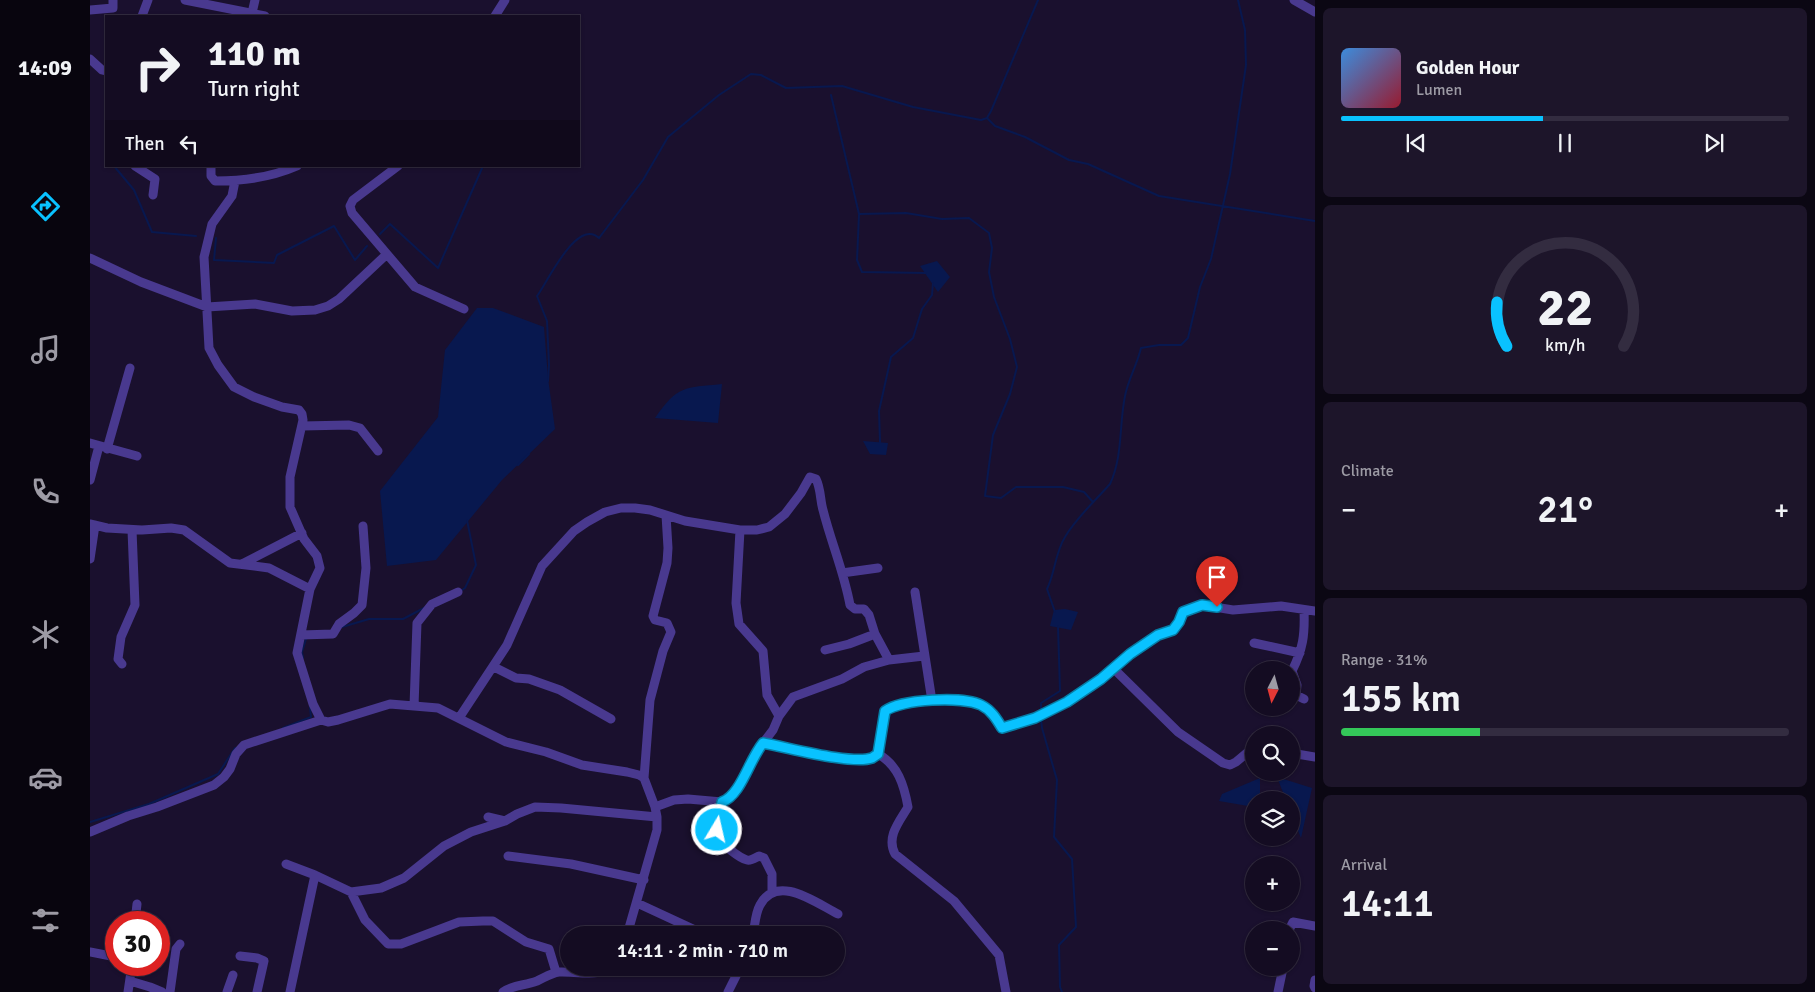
<!DOCTYPE html>
<meta charset="utf-8">
<style>
body{margin:0;font-family:Signika,sans-serif;background:#1d152a;color:#f1f3f6;height:100vh;display:flex;flex-direction:column;font-size:19px;white-space:nowrap}
*{box-sizing:border-box;margin:0}
p{font-size:16px;color:#9d9ba5}
.icon{flex:none;width:28px;height:28px;fill:none;stroke:currentColor;stroke-width:2;stroke-linecap:round;stroke-linejoin:round}
.map{position:relative;flex:1;overflow:hidden}
.drawer{display:flex;flex-direction:column;gap:8px;padding:8px;background:#0b0713;width:500px}
.drawer>*{flex:none}
.top-card{position:absolute;left:15px;top:15px;width:475px;height:152px;border-radius:0px;box-shadow:0 1px 4px #0004,0 0 0 1px #332c40;background:#140c22;color:#f1f3f6;overflow:hidden}
.needle{width:32px;rotate:186deg}
.tools{position:absolute;left:1155px;top:661px;display:grid;gap:10px}
.tools a{display:grid;place-items:center;width:55px;height:55px;border-radius:50%;background:#140c22;box-shadow:0 1px 4px #0004,0 0 0 1px #332c40;font-size:25px}
.speed{position:absolute;left:15px;top:911px;display:flex;gap:10px;font-size:25px;font-weight:700;text-align:center}
.speed>*{display:grid;place-content:center;width:65px;height:65px;border-radius:50%;background:#140c22;box-shadow:0 1px 4px #0004,0 0 0 1px #332c40;line-height:1}
.speed .limit{border:8px solid #d22;background:#fff;color:#111}
.pin{position:absolute;display:grid;place-items:center;width:42px;height:42px;color:#fff;margin:-51px -21px;border-radius:50% 50% 50% 0;rotate:-45deg;box-shadow:0 0 5px #0007}
.pin .icon{rotate:45deg}
.me{position:absolute;width:55px;margin:-28px;rotate:9deg;stroke-linejoin:round;filter:drop-shadow(0 0 4px #0008)}
.turn{display:flex;align-items:center;gap:18px;height:105px;padding:0 20px;font-size:22px}
.turn .icon{width:65px;height:65px;stroke-width:2.5}
.turn b{display:block;font-size:35px;line-height:42px}
.then{display:flex;align-items:center;height:48px;padding:0 20px;background:#0003;gap:10px;font-size:19px}
.big{font-size:38px;font-weight:600;line-height:1.1}
.drawer .tile{flex:1;display:flex;flex-direction:column;justify-content:center;gap:8px;min-width:0;padding:0 18px;border-radius:8px;background:#1d152a}
.drawer .dial{align-items:center;gap:0}
.dial svg{height:130px;overflow:visible;fill:none;stroke:#332c40;stroke-width:7;stroke-linecap:round;text-anchor:middle}
.dial text{fill:#f1f3f6;stroke:none}
.song{display:flex;align-items:center;gap:15px}
.cover{width:60px;height:60px;border-radius:8px;background:linear-gradient(135deg,hsl(210 70% 55%),hsl(350 70% 35%))}
.played{height:5px;border-radius:2px;background:linear-gradient(90deg,#09c2ff 45%,#332c40 45%)}
.keys{display:flex;justify-content:space-around;direction:ltr}
.heat{display:flex;justify-content:space-between;align-items:center;font-size:28px;direction:ltr}
.charge{height:8px;border-radius:4px;background:linear-gradient(90deg,#34c759 31%,#332c40 0)}
.trip{position:absolute;left:470px;top:926px;width:285px;height:50px;border-radius:25px;background:#140c22;box-shadow:0 1px 4px #0004,0 0 0 1px #332c40;font-weight:600;line-height:50px;text-align:center}
main{display:flex;flex:1;min-height:0}
.menu{display:flex;flex-direction:column;width:90px;justify-content:space-around;align-items:center;background:#08050e;color:#9d9ba5}
.menu .icon{width:35px;height:35px}
.menu .on{color:#09c2ff}
.menu b{font-size:22px;color:#f1f3f6}
.map>svg:first-child{display:block}
.water{fill:#08184f}
.lines{fill:none;stroke-linecap:round;stroke-linejoin:round}
.stream{stroke:#08184f;stroke-width:2}
.minor{stroke:#49398f;stroke-width:9}
.route-casing{stroke:#067ea6;stroke-width:12}
.route{stroke:#09c2ff;stroke-width:9}
</style>
<main>
<nav class="menu">
<b>14:09</b>
<svg class="icon on" aria-label="directions" viewBox="0 0 24 24"><path d="M12 3l9 9-9 9-9-9zM9 14v-3h6M13 9l2 2-2 2"/></svg>
<svg class="icon" aria-label="music" viewBox="0 0 24 24"><path d="M9 18V5l10-2v13"/><circle cx="6" cy="18" r="3"/><circle cx="16" cy="16" r="3"/></svg>
<svg class="icon" aria-label="phone" viewBox="0 0 24 24"><path d="M5 4h4l2 5-3 2q2 4 5 5l2-3 5 2v4C11 20 4 13 5 4z"/></svg>
<svg class="icon" aria-label="climate" viewBox="0 0 24 24"><path d="M12 3v18M4 7l16 10M4 17L20 7"/></svg>
<svg class="icon" aria-label="car" viewBox="0 0 24 24"><path d="M5 17H2v-5l4-1 3-4h7l3 4 3 1v5h-3M9 17h6M6 11h13"/><circle cx="7" cy="17" r="2"/><circle cx="17" cy="17" r="2"/></svg>
<svg class="icon" aria-label="filters" viewBox="0 0 24 24"><path d="M4 7h16M4 17h16"/><circle cx="9" cy="7" r="2"/><circle cx="15" cy="17" r="2"/></svg>
</nav>
<div class="map">
<svg width="1225" height="992" viewBox="0 0 1225 992">
<rect width="100%" height="100%" fill="#1a102e"/>
<path class="water" d="M847 261 860 277 848 292 830 266Z
M387 308H403L454 327 458 378 465 429 412 480 346 560 297 566 290 491 348 417 355 350Z
M632 384 628 423 565 418C588 385 594 388 632 384Z
M773 441 798 443 796 455 780 454Z
M975 609 988 612 981 630 960 626 964 610Z
M1187 777 1222 788 1211 838 1201 813V800H1196Z
M1170 778V800H1164V807L1129 801 1132 794Z"/>
<g class="lines">
<path class="stream" d="M741 95 769 214 816 213 852 219 879 218 899 233 902 248 899 272 904 297 920 339 927 367 920 394 903 435 895 496 911 498 926 487H973L994 492 1003 502
M897 118 905 126 935 137 979 160 998 164 1069 196 1225 221
M24 166 44 190 62 232 106 236
M769 215 767 260 772 272 836 273
M290 234 300 224 348 268 393 166
M126 238 124 260 184 263 187 255 244 226 265 260 277 246
M458 381 459 365 457 321 447 296C457 283 487 217 509 238L553 180 578 137 629 95 661 74 671 75 696 88 752 86 823 107 891 120 897 118 901 111 948 0
M790 442 789 411 801 357 823 338 832 309 842 295 843 283
M428 465 439 454
M372 590 375 588 386 565 377 520
M965 612 957 589C965 573 965 553 975 537 986 518 1005 501 1020 484 1033 456 1029 425 1035 396 1038 380 1047 365 1051 348L1069 345H1091L1098 338 1110 287 1121 259 1140 174 1156 65 1155 30 1148 0
M252 627 279 619H313L334 608
M213 658 212 652 216 639
M951 711V703L970 691 968 626
M951 719 952 728 967 780 964 837 982 859 986 927 969 945 970 987 972 992
M193 728 221 717 220 707
M0 822 59 804 128 774 145 748"/>
<path class="minor" d="M95 0 175 16
M1204 0 1225 12
M0 10 23 8V0
M162 13 165 0
M52 16 58 0
M405 16 415 0
M0 59 12 70 16 71
M45 166 65 179 63 195
M121 166V176L125 181C153 181 182 177 207 166
M308 166 263 200 260 206 262 213 325 287 374 309
M145 181 142 196 122 224 114 257 119 348 128 365 144 387 164 397 192 407 209 410 212 414 213 420 200 477V507L214 539 227 556 230 568 220 589
M0 258 51 282 117 307 165 304 202 311 225 310 238 306 249 299 297 254
M212 426 259 425 270 428 288 451
M0 443 47 456
M17 449 40 368
M0 480 9 446
M0 524 17 528 52 530 81 528 94 530 140 563 179 568 220 589 207 653 223 704 231 720 238 722 248 720 300 704 348 708 416 742 456 752 492 765 537 772 549 775 554 778
M650 530 646 603 649 624 673 651 677 695 689 716
M0 559 5 525
M152 564 212 533
M752 573 788 568
M825 592 842 701
M1214 610C1215 635 1213 649 1202 671L1207 685 1206 695 1214 699
M211 635 243 634 249 624 264 613 272 605 276 568 273 526
M1164 643 1210 653
M735 650 759 644 785 634
M32 664 28 659 31 637 45 605 42 530
M404 667 426 678 439 679 470 690 521 719
M1023 668 1088 732 1133 763 1140 765 1146 762 1164 747
M324 706 327 623 342 604 368 592
M369 718 417 645 452 566 484 531 497 522 515 512 531 508H545L560 510 595 521 650 530H667L679 527 695 514 711 493 720 477 726 479C731 489 730 500 733 510 741 542 754 572 760 605L765 609H774L779 615 785 634 799 660
M673 743 683 730 689 716 703 697 752 679 774 667 799 660 834 656
M1201 753 1225 757
M788 754C808 765 814 785 818 807 809 822 796 837 805 854L864 901 909 955 916 992
M632 802 627 837C632 844 649 858 657 860 661 861 665 858 669 856L674 858 682 874V892
M565 807 554 778 560 700 573 651 581 632 577 623 565 620 563 616 577 563 578 548 576 515
M398 817 415 821
M0 832 38 816 67 807 124 785 134 777 140 769 146 754 154 745 231 720
M418 856 481 864 554 880
M196 864 225 875 261 892 291 888 314 878 354 846 381 832 415 821 427 814 445 807 471 808 567 817
M261 892 275 920 298 944H311L369 922 393 921H403L436 942 459 949 466 972
M547 903 616 935
M45 922 47 904
M1199 930 1203 922 1225 926
M537 935 567 830V817L565 807 584 800 598 799 632 802 637 800 645 792 667 751 673 743C697 747 761 765 782 758 783 758 788 754 788 754L795 711C811 699 873 696 891 705 901 710 906 718 912 728L945 718 977 702 1011 679 1040 654 1068 635 1083 630 1089 622 1093 612 1112 605 1143 610 1191 606 1225 611
M663 935C665 925 665 914 670 905 687 873 726 903 748 914
M0 952 26 957
M150 956 167 958 174 961 167 992
M1225 980 1224 986 1225 988
M40 981 60 987 72 992
M38 992 42 965
M80 992 86 949 90 944
M137 992 143 975
M200 992 225 875
M413 992C425 984 434 986 447 981 454 978 461 973 469 972 482 971 510 977 519 968
M638 992 650 968
M1188 992 1193 968"/>
</g>
<g class="lines">
<defs>
<path id="route" d="M627 830 632 802C651 795 659 760 673 743 697 747 761 765 782 758 782 758 788 754 788 754L795 711C811 699 873 696 891 705 901 710 906 718 912 728L945 718 977 702 1011 679 1040 654 1068 635 1083 630 1089 622 1093 612 1112 605 1127 607"/>
</defs>
<use href="#route" class="route-casing"/>
<use href="#route" class="route"/>
</g>
</svg>
<div class="tools">
<a><svg class="needle" viewBox="-14 -14 28 28"><path d="M0-13l5 13h-10z" fill="#e53935"/><path d="M0 13l5-13h-10z" fill="#9d9ba5"/></svg></a>
<a><svg class="icon" aria-label="search" viewBox="0 0 24 24"><circle cx="10" cy="10" r="6"/><path d="M15 15l6 6"/></svg></a>
<a><svg class="icon" aria-label="layers" viewBox="0 0 24 24"><path d="M12 4l9 5-9 5-9-5zM3 14l9 5 9-5"/></svg></a>
<a>+</a>
<a>−</a>
</div>
<div class="speed"><div class="limit">30</div></div>
<div class="pin" style="left:1127px;top:607px;background:#d93025"><svg class="icon" aria-label="arrive" viewBox="0 0 24 24"><path d="M6 21V4h12l-3 4 3 4H6"/></svg></div>
<svg class="me" style="left:627px;top:830px" viewBox="-20 -20 40 40"><circle r="17" fill="#09c2ff" stroke="#fff" stroke-width="3"/><path d="M0-11L8 9 0 5-8 9z" fill="#fff"/></svg>
<div class="trip">14:11 · 2 min · 710 m</div>
<div class="top-card">
<div class="turn"><svg class="icon" aria-label="right" viewBox="0 0 24 24"><path d="M7 20v-9h11M14 6l5 5-5 5"/></svg><div><b>110 m</b>Turn right</div></div>
<div class="then">Then<svg class="icon" aria-label="left" viewBox="0 0 24 24"><path d="M17 20v-9H6M10 6l-5 5 5 5"/></svg></div>
</div>
</div>
<section class="drawer">
<div class="tile">
<div class="song"><i class="cover"></i><div><b>Golden Hour</b><p>Lumen</p></div></div>
<div class="played"></div>
<div class="keys"><svg class="icon" aria-label="previous" viewBox="0 0 24 24"><path d="M18 5L8 12l10 7zM5 5v14"/></svg><svg class="icon" aria-label="pause" viewBox="0 0 24 24"><path d="M8 5v14M16 5v14"/></svg><svg class="icon" aria-label="next" viewBox="0 0 24 24"><path d="M6 5l10 7-10 7zM19 5v14"/></svg></div>
</div>
<div class="tile dial"><svg viewBox="0 0 100 80">
<path d="M14 69A42 42 0 1 1 86 69"/>
<path d="M14 69A42 42 0 0 1 8 42" stroke="#09c2ff"/>
<text x="50" y="56" font-size="32" font-weight="700">22</text>
<text x="50" y="72" font-size="11">km/h</text>
</svg></div>
<div class="tile"><p>Climate</p>
<div class="heat"><a>−</a><b class="big">21°</b><a>+</a></div>
</div>
<div class="tile"><p>Range · 31%</p><b class="big">155 km</b><div class="charge"></div></div>
<div class="tile"><p>Arrival</p><b class="big">14:11</b></div>
</section>
</main>
